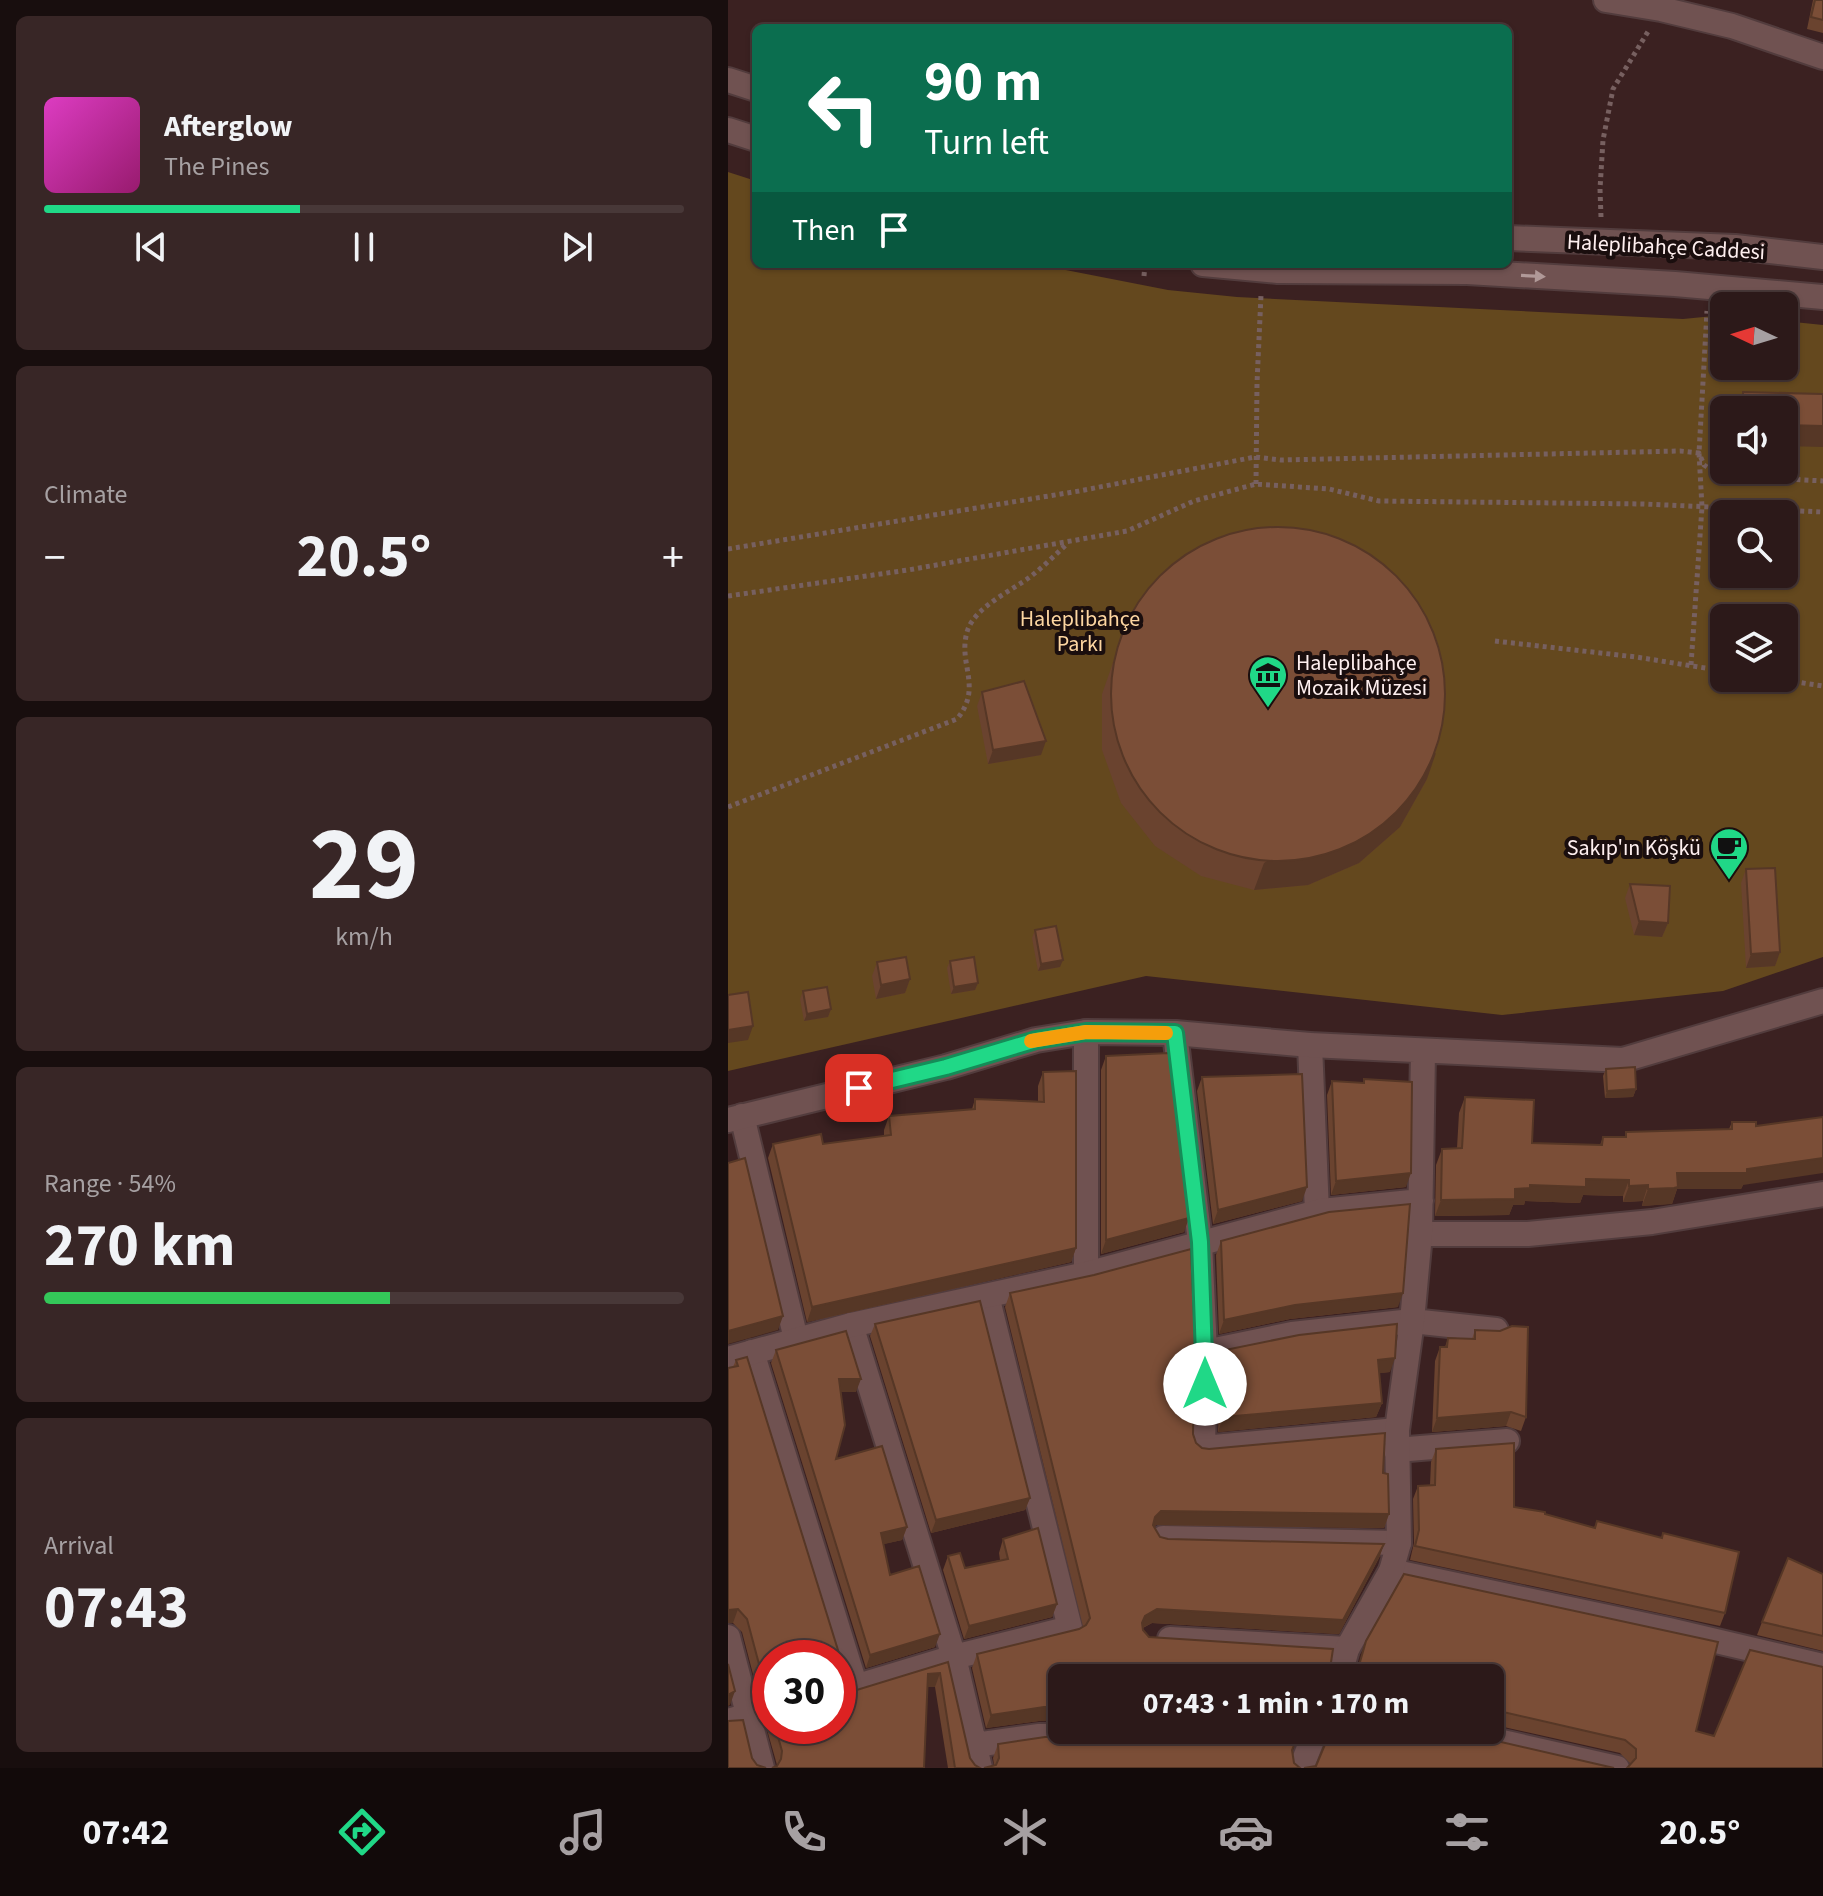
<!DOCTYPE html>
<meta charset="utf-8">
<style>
body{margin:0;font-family:"Source Sans 3",sans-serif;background:#382626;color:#f1f3f6;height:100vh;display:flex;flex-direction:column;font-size:30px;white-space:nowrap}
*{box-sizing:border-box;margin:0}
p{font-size:26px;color:#a6a0a2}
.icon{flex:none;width:44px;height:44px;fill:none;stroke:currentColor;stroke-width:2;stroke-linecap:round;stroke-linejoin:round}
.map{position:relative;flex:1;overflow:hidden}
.side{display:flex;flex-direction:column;gap:16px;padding:16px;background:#180e0e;width:728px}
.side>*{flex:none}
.guide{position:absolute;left:24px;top:24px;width:760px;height:244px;border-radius:12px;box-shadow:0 2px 6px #0004,0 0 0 2px #483838;background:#0b6e4f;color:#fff;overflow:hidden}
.needle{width:52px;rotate:274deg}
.controls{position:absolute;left:982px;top:292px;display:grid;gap:16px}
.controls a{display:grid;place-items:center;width:88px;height:88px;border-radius:12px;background:#2c1919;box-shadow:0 2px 6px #0004,0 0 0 2px #483838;font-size:40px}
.speed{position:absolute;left:24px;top:1640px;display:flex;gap:16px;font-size:40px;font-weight:700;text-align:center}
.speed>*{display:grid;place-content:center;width:104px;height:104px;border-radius:50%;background:#2c1919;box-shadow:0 2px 6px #0004,0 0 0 2px #483838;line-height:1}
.speed .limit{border:12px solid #d22;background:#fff;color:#111}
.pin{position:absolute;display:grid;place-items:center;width:68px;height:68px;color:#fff;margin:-34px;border-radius:16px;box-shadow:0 4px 12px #0006}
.me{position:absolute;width:88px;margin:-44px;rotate:0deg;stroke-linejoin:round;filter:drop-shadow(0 0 6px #0008)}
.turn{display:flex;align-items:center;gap:28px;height:168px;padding:0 40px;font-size:36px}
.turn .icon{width:104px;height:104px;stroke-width:2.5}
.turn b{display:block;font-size:56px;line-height:68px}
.then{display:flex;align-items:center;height:76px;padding:0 40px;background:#0003;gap:16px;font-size:30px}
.big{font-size:60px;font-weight:700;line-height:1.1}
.side .tile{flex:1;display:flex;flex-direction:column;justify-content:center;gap:12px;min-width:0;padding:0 28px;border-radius:12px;background:#382626}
.side .dial{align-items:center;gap:0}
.dial b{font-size:104px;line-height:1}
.song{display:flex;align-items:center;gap:24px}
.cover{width:96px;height:96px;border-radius:12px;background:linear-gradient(135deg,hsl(310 70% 55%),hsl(320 70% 35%))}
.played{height:8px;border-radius:4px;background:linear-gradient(90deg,#20d887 40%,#483838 40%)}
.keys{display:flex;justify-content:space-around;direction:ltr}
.heat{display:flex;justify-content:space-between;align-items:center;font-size:44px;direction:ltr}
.charge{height:12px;border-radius:6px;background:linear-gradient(90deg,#34c759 54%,#483838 0)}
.trip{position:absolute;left:320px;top:1664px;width:456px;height:80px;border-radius:12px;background:#2c1919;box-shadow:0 2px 6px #0004,0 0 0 2px #483838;font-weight:700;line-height:80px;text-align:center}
.dock{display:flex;height:128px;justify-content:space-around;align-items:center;background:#120a0a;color:#a6a0a2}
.dock .icon{width:56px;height:56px}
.dock .on{color:#20d887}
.dock b{font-size:36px;color:#f1f3f6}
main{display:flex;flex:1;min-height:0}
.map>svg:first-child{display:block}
.green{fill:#64481e;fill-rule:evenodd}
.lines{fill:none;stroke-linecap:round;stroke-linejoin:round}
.minor-casing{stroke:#523c3d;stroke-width:28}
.tertiary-casing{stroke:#523c3d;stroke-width:28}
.secondary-casing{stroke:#523c3d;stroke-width:28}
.path{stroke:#776060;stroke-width:5;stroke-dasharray:4 4;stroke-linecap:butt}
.minor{stroke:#705251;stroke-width:24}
.tertiary{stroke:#705251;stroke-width:24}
.secondary{stroke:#705251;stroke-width:24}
.wall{fill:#6a432f}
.shaded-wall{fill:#563726}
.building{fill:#7b4e37;stroke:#563726;stroke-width:2}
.oneway{fill:#b09998}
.route-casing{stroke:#158c58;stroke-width:20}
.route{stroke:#20d887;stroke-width:14}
.slow{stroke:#f59e0b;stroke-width:14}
.labels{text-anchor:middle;stroke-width:8;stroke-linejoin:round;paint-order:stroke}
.street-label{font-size:22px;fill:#feefef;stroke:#1a0e0e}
.park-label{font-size:22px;fill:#fdd6a1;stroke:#1a0e0e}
.poi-label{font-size:22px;fill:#feefef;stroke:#1a0e0e;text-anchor:start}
</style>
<main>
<section class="side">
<div class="tile">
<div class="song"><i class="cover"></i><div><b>Afterglow</b><p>The Pines</p></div></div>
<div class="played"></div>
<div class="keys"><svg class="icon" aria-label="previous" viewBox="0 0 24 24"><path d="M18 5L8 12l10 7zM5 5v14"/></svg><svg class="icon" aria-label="pause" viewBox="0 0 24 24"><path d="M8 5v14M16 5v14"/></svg><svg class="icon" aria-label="next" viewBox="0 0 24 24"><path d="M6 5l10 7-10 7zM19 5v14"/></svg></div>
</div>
<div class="tile"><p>Climate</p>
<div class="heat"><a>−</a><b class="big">20.5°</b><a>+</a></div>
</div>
<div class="tile dial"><b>29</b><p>km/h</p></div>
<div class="tile"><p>Range · 54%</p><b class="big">270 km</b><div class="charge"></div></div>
<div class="tile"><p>Arrival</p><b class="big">07:43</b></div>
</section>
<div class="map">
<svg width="1095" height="1768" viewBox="0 0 1095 1768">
<rect width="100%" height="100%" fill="#3b2121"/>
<path class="green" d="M0 172 28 181V264H307L440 290 509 297 955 319 996 315V366H1056V321L1095 325V957L995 991 774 1015 418 976 0 1071ZM996 410H1056V470H996ZM996 514H1056V574H996ZM996 618H1056V678H996Z"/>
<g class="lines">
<defs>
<path id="minor" d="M878 0 933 9 1004 26 1095 57
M358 1032V1274
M447 1033 472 1242 477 1352 475 1448 669 1430
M582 1045 589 1212
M14 1116 68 1339
M692 1234H800L924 1222 1095 1194
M123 1325 226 1657 252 1768
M24 1352 128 1687
M477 1352 564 1334 684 1321 768 1330
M668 1450 779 1441
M435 1538 671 1543
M663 1571 941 1630 1095 1666
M0 1637 34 1768
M442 1639 619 1649
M110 1692 226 1657 342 1628 259 1296
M0 1721 42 1709
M721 1730 889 1768
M247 1745 311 1736 586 1733"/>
<path id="tertiary" d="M0 1120 218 1067 308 1040 358 1032 447 1033 582 1045 895 1060 1095 1001
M0 1359 123 1325 358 1274 593 1211 693 1201
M611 1678 619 1649 663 1571 671 1543 669 1430 684 1321 692 1234 695 1051
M573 1768 588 1730"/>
<path id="secondary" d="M0 80 28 89
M0 130 28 139
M780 238 1007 247 1095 257
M475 264 550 271 739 272 947 284 1095 297"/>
</defs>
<use href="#minor" class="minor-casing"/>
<use href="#tertiary" class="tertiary-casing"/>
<use href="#secondary" class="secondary-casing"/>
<path class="path" d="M873 217 872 189 875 140 885 89 921 30
M416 276 417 264
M528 484 529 383 533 295
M0 549 351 491 527 457 553 460 952 451 971 453 976 465 991 475 1095 481
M0 596 180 570 399 531 466 501 528 484 601 489 651 501 916 504 1095 512
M767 641 908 657 996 671
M963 665 974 507 971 453 979 311
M1042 678 1095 686
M0 807 229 719C256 686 228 663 240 629 249 606 283 591 302 577 315 567 327 555 339 544"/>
<use href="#minor" class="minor"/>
<use href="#tertiary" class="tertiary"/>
<use href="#secondary" class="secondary"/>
</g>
<path class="wall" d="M1085 0H1095V33L1079 29Z
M1015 392 1056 410H1009Z
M402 614 699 779 672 827 631 863 580 885 526 890 473 876 427 846 393 803 374 750V694Z
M254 692 313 755 260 764 249 706Z
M1018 869 1052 952 1047 966 1018 968 1013 883Z
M902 884 940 923 934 937 906 935 897 898Z
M307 930 332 967 310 971 304 938Z
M222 961 250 983 247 990 223 994 219 968Z
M149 962 182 979 177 993 148 999 144 976Z
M75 991 103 1009 100 1017 76 1021 72 999Z
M378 1056 456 1232 373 1254V1070Z
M878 1069 908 1089 905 1097 877 1098 875 1076Z
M315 1072 348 1248 343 1262 79 1322 40 1158 45 1144H95L156 1136V1130L161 1116 244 1109 247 1099 310 1101V1086Z
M474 1077 574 1201 485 1224 469 1091Z
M636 1079 678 1187 603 1195 599 1095 604 1081 635 1083Z
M737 1097 804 1143 872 1145 875 1137H897L898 1132 1001 1129 1004 1122 1015 1185 1013 1189H949L944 1204H940L914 1206 915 1201 895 1202V1196L855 1195 852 1203 797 1201 796 1205H785L781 1215 707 1216 708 1165 714 1149 729 1148 731 1113Z
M493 1241 670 1307 562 1319 491 1334 488 1255Z
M282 1293 465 1434 468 1443 474 1448 655 1473 661 1514 656 1528 428 1525 426 1527 432 1537 440 1539 656 1544 651 1558 611 1634 424 1623 415 1628V1630L421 1637 602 1669 334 1678V1721H311L258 1728 244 1668 249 1654 351 1629 355 1626 277 1307Z
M147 1324 302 1498 297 1510 203 1533 142 1336Z
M747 1330 798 1417 793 1431 778 1426 704 1432 707 1361 712 1347H717L720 1338 744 1339Z
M48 1350 128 1392H113L108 1459 179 1527 174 1540 155 1544 162 1575 207 1647 138 1668 43 1363Z
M497 1350 662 1372 651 1373 654 1403 648 1417 490 1432 492 1364Z
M8 1360 110 1674 42 1658V1695L31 1697 14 1632 5 1623V1367Z
M708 1449 786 1507 817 1514 866 1528 869 1521 997 1613 992 1626 682 1560 686 1543 685 1499 690 1486 702 1485 703 1462Z
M275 1539 329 1604 324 1617 236 1639 215 1570 220 1556 237 1568 272 1560 271 1553Z
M1095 1574V1651L1029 1635 1034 1622Z
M638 1641 968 1731 1095 1768 903 1764 892 1753 762 1724V1678L629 1670Z
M220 1662 242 1758 247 1765 252 1768H220L207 1687H200L49 1765 38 1726 42 1716V1726H110L119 1693Z
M270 1744 564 1750 566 1763 266 1765 265 1758Z"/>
<path class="shaded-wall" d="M1056 425 1095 426V447L1056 446Z
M318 741 313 755 260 764 265 750Z
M708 753 699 779 672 827 631 863 580 885 526 890 536 863Z
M911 921 940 923 934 937 906 935Z
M1052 952 1047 966 1018 968 1023 954Z
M335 960 332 967 310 971 313 964Z
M182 979 177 993 148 999 153 985Z
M250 983 247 990 223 994 226 987Z
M103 1009 100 1017 76 1021 79 1014Z
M25 1026 20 1040 0 1043V1030Z
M908 1089 905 1097 877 1098 879 1091Z
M1095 1158V1173L1015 1185 1013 1189H949L944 1204 914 1206 920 1189 949 1173 1019 1169Z
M683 1173 678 1187 603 1195 608 1181Z
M858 1179 901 1180 895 1196 855 1195 852 1203 797 1201 796 1205H785L781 1215 707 1216 713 1200 802 1185Z
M920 1185 915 1201 895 1202 901 1186Z
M579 1187 574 1201 485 1224 490 1210Z
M461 1218 456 1232 373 1254 378 1240Z
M348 1248 343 1262 79 1322 84 1307Z
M675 1293 670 1307 562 1319 491 1334 496 1320 567 1305Z
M55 1316 50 1330 0 1344V1331Z
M667 1358 662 1372 645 1374 650 1360Z
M111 1379H133L128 1392H107Z
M654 1403 648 1417 490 1432 495 1417Z
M783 1412 778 1426 704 1432 709 1418Z
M302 1498 297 1510 203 1533 208 1520Z
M433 1511 661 1514 656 1528 428 1525 422 1531 427 1517Z
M179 1527 174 1540 148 1546 153 1533Z
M656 1544 651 1558 611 1634 424 1623 412 1629 417 1616 429 1609Z
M329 1604 324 1617 236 1639 241 1626Z
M10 1609 5 1623H0V1610Z
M212 1634 207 1647 138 1668 142 1655Z
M212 1673 207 1687H195L200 1674Z
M42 1682V1695L31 1697 36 1683Z
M7 1691 2 1705 0 1706V1695Z
M316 1707H334V1721H311L258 1728 263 1715Z"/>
<path class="building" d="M1087 0H1095V20L1083 17Z
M1015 392 1095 394V426L1056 425V410H1015Z
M383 694a167 167 0 1 1 334 0a167 167 0 1 1-334 0Z
M296 681 318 741 265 750 254 692Z
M1047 868 1052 952 1023 954 1018 869Z
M902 884 942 886 940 923 911 921Z
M328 926 335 960 313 964 307 930Z
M178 957 182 979 153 985 149 962Z
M246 957 250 983 226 987 222 961Z
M99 987 103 1009 79 1014 75 991Z
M20 992 25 1026 0 1030V995Z
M441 1053 461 1218 378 1240V1056Z
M907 1067 908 1089 879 1091 878 1069Z
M348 1071V1248L84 1307 45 1144 93 1134 95 1144 163 1135 161 1116 247 1109V1099L316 1102 315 1072Z
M574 1074 579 1187 490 1210 474 1077Z
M636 1079 684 1082 683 1173 608 1181 604 1081 636 1083Z
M737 1097 806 1100 804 1143 874 1145 875 1137H898V1132L1004 1129V1122H1028V1126L1095 1117V1158L1019 1169V1173H949L950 1187 946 1188 920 1189V1185L901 1186V1180L858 1179V1187L802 1185V1188L787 1189V1199L713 1200 714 1149 734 1148Z
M17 1158 55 1316 0 1331V1163Z
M682 1204 675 1293 567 1305 496 1320 493 1241 601 1212Z
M463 1249 467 1339 465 1434 468 1443 474 1448 481 1449 657 1433 655 1473 660 1474 661 1514 433 1511 427 1517 425 1525 432 1537 440 1539 656 1544 615 1620 429 1609 417 1616 414 1623 415 1630 421 1637 605 1649 602 1669 611 1678H334V1707H316L263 1715 249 1654 351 1629 358 1625 362 1618 282 1293 366 1275Z
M252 1301 302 1498 208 1520 147 1324Z
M669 1324 667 1358 650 1360 654 1403 495 1417 497 1350 571 1335Z
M784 1326 800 1327 798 1417 783 1412 709 1418 712 1347H719L720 1338 747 1339V1330L772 1331Z
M118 1331 133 1379H111L117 1425 108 1459 154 1446 179 1527 153 1533 162 1575 191 1566 212 1634 142 1655 48 1350Z
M19 1357 114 1663 110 1665V1658H42V1682L36 1683 19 1619 10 1609 0 1610V1368L10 1366 8 1360Z
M786 1443V1507L817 1512V1514L867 1528 869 1521 934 1538 935 1533 1011 1552 997 1613 687 1546 691 1530 690 1486 707 1485 708 1449Z
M310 1528 329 1604 241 1626 220 1556 232 1553 237 1568 280 1559 275 1539Z
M1060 1558 1095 1574V1636L1034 1622Z
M676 1574 990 1642 968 1731 986 1736 1022 1650 1095 1667V1768H899L908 1758V1749L897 1740 762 1709V1678H620L630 1669 638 1641Z
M220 1662 242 1758 247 1765 252 1768H227L212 1673 200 1674 196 1768H44L49 1766 53 1759 54 1751 47 1726H110V1691L119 1693Z
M0 1664 7 1691 0 1695Z
M15 1720 24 1758 29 1765 38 1768H0V1721Z
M603 1730H721L886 1768H576L588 1766Z
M570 1735 564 1750 566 1763 572 1768H256L268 1765 271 1758 270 1744 317 1737Z"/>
<defs><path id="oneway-solid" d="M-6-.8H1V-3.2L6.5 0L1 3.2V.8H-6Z" transform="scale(2)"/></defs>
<use class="oneway" href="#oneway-solid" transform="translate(805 276) rotate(3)"/>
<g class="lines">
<defs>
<path id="route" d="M131 1088 218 1067 308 1040 358 1032 447 1033 472 1242 477 1384"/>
</defs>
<use href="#route" class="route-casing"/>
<use href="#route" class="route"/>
<path class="slow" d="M303 1041 358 1032 438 1033"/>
</g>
<defs>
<symbol id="museum-pin" viewBox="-11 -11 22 30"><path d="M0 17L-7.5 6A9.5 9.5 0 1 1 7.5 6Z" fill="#20d887" stroke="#1a0e0e"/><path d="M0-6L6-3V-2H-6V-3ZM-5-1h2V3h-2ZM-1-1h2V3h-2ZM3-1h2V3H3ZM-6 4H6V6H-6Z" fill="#111"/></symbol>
<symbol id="cafe-pin" viewBox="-11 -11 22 30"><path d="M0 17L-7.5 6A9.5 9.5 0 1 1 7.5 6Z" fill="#20d887" stroke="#1a0e0e"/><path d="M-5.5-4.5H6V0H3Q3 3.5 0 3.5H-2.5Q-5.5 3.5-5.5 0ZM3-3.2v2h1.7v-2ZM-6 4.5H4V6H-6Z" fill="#111"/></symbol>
</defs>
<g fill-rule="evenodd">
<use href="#museum-pin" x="518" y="653" width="44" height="60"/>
<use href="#cafe-pin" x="979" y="825" width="44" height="60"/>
</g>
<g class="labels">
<g class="street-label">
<text transform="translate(938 246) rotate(3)" y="8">Haleplibahçe Caddesi</text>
</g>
<g class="park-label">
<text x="352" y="626">Haleplibahçe<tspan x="352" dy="25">Parkı</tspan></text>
</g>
<g class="poi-label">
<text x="568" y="670">Haleplibahçe<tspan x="568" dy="25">Mozaik Müzesi</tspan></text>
<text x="973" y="855" text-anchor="end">Sakıp'ın Köşkü</text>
</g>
</g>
</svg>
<div class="controls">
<a><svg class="needle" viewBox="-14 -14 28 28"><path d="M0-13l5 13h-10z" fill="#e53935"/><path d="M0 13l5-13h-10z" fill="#a6a0a2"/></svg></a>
<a><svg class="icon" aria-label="sound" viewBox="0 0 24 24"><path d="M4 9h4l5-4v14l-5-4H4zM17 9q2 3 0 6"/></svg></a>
<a><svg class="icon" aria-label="search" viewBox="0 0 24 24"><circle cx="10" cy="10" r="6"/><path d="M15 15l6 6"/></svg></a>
<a><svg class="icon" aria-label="layers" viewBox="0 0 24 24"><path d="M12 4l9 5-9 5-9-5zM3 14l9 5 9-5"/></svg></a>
</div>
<div class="speed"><div class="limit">30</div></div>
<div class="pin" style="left:131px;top:1088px;background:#d93025"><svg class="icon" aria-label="arrive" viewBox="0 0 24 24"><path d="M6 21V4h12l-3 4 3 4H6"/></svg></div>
<svg class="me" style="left:477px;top:1384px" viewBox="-20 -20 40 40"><circle r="19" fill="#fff"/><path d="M0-13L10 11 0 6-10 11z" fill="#20d887"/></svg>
<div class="trip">07:43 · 1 min · 170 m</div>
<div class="guide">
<div class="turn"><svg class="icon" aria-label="left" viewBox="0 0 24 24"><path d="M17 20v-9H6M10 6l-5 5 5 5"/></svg><div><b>90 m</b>Turn left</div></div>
<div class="then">Then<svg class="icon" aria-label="arrive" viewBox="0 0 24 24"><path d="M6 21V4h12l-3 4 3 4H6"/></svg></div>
</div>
</div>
</main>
<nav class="dock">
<b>07:42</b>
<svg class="icon on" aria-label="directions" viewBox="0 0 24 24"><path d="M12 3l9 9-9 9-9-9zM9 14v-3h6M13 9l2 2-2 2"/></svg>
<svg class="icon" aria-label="music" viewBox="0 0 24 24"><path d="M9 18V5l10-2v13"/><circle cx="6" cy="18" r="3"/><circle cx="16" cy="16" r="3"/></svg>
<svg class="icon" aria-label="phone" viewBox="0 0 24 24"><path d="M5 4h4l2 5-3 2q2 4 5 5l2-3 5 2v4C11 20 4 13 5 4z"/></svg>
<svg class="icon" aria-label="climate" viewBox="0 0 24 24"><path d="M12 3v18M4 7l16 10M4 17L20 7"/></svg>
<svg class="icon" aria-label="car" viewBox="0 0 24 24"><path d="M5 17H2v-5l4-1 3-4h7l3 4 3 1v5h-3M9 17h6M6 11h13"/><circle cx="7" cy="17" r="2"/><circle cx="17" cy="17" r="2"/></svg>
<svg class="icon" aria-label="filters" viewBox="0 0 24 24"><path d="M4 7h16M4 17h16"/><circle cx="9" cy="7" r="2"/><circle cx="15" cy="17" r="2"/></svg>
<b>20.5°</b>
</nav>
